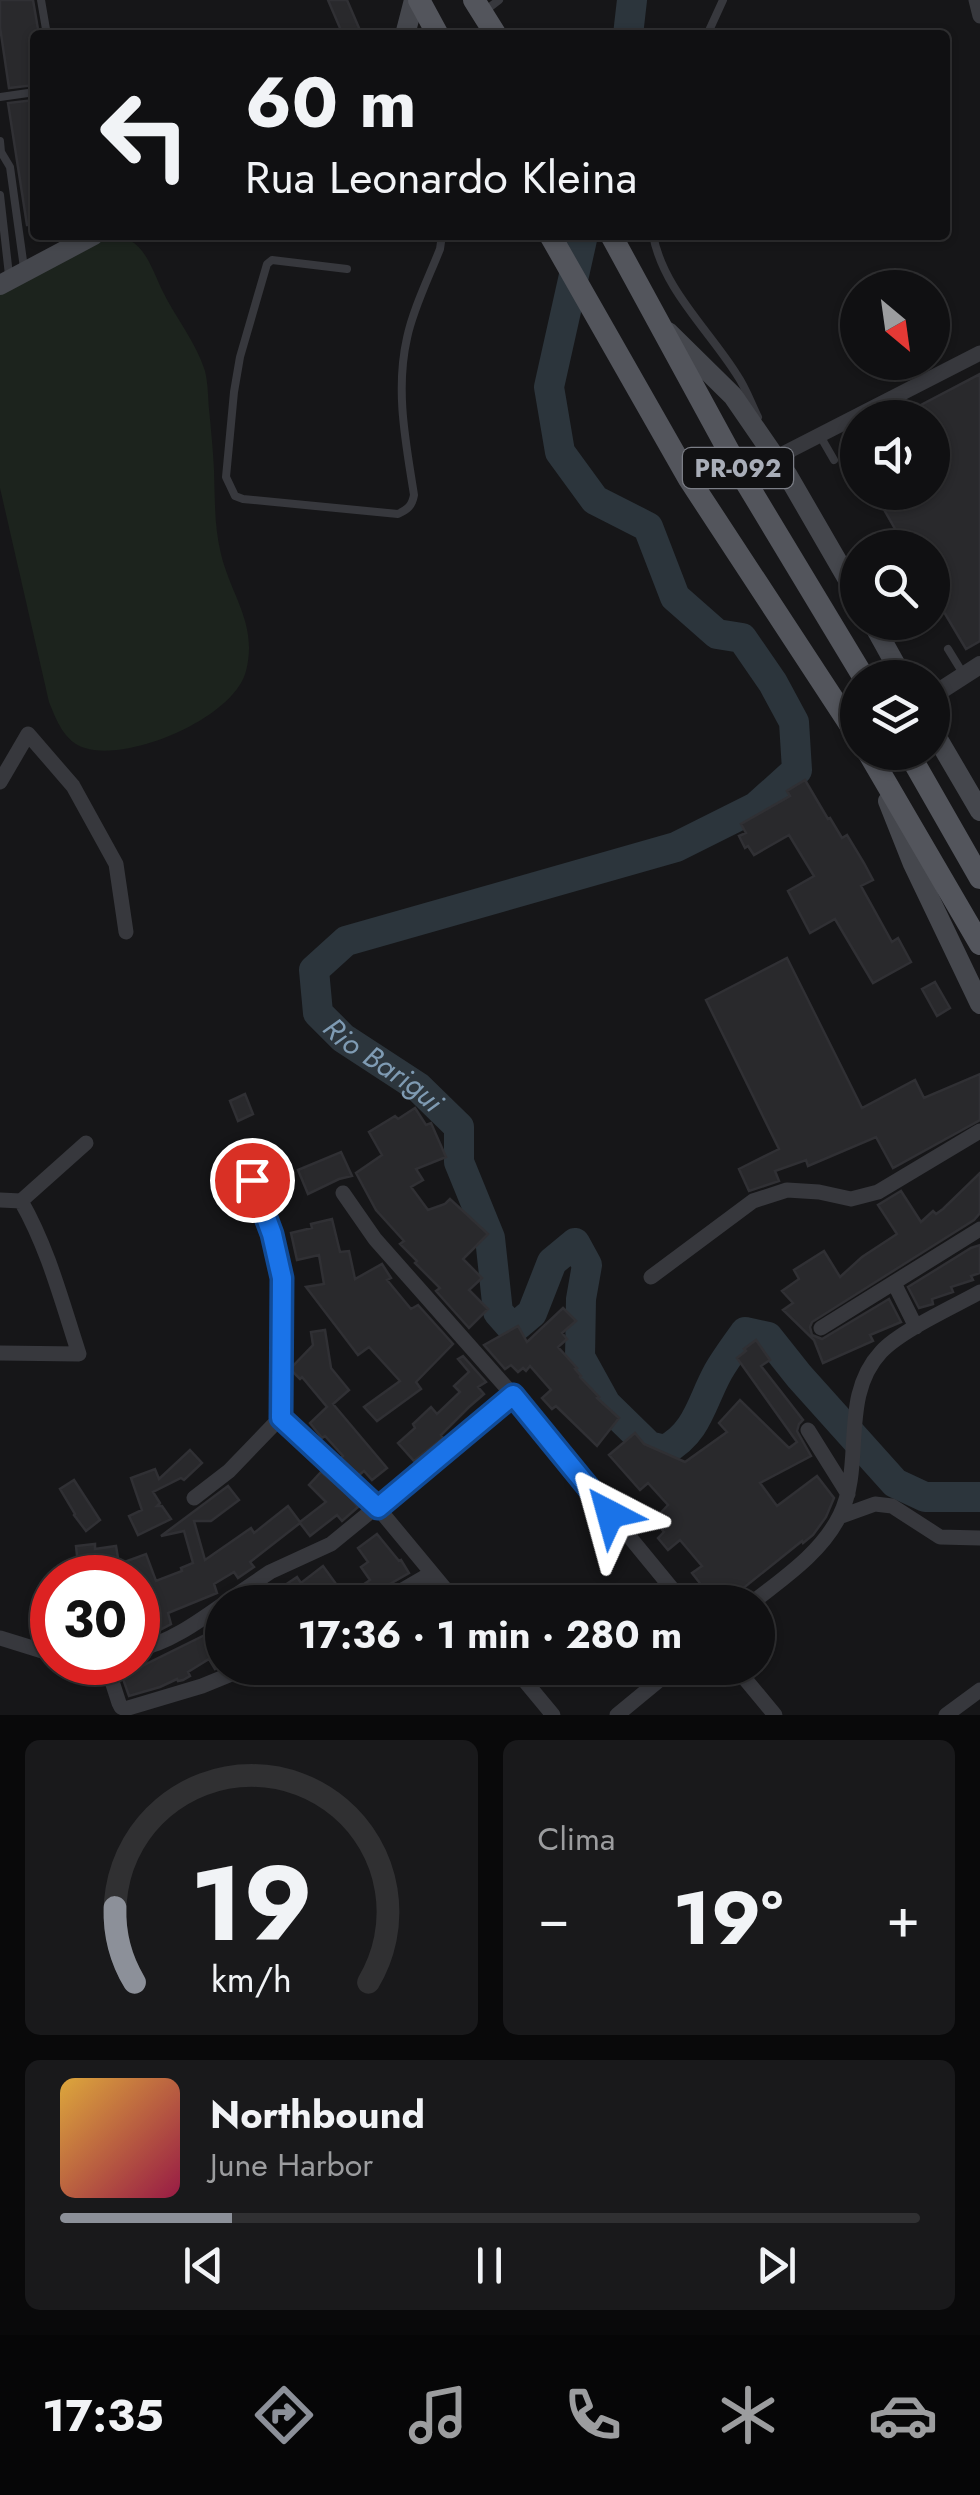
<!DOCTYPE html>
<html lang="pt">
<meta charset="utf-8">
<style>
body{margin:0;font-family:Jost,sans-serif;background:#19191b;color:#f1f3f6;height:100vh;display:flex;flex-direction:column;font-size:38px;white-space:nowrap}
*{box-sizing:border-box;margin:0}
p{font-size:32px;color:#9c9d9f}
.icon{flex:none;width:55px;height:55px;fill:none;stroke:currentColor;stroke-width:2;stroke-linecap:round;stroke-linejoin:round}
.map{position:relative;height:1715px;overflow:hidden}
.side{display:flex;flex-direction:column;gap:25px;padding:25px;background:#09090a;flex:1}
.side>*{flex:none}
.guide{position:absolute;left:30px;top:30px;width:920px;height:210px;border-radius:10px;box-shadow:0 2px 8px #0004,0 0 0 2px #303032;background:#101012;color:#f1f3f6;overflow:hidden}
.needle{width:65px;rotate:151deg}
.controls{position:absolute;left:840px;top:270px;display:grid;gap:20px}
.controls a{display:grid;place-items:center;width:110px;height:110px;border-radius:50%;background:#101012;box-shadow:0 2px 8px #0004,0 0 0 2px #303032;font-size:50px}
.speed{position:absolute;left:30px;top:1555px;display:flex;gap:20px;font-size:50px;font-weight:700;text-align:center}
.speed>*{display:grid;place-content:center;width:130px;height:130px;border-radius:50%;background:#101012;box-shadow:0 2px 8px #0004,0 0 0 2px #303032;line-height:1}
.speed .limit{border:15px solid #d22;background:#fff;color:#111}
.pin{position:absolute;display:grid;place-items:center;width:85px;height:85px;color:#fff;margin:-42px;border:5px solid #fff;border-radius:50%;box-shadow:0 2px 10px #0007}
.me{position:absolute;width:110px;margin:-55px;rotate:321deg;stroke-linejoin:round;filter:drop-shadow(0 0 8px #0008)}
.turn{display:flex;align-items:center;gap:35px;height:210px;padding:0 50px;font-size:45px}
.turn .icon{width:130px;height:130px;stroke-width:2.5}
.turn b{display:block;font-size:70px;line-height:85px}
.big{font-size:75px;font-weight:700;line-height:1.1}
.side .tile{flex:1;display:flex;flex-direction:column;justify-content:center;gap:15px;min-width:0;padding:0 35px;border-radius:15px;background:#19191b}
.side .dial{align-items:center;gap:0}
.dial svg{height:260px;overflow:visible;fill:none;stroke:#303032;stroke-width:7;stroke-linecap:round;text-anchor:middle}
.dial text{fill:#f1f3f6;stroke:none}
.song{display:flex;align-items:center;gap:30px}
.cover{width:120px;height:120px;border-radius:15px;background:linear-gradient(135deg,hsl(40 70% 55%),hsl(340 70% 35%))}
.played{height:10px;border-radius:5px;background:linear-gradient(90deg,#8c9099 20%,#303032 20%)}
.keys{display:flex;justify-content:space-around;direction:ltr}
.heat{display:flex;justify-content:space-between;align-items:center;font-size:55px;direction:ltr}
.side .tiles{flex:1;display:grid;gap:25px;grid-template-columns:1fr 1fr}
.tile:last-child{grid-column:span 2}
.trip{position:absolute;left:205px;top:1585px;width:570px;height:100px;border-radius:50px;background:#101012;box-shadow:0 2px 8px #0004,0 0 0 2px #303032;font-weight:700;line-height:100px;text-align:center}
.tab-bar{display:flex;height:160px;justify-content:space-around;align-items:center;background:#060607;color:#9c9d9f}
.tab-bar .icon{width:70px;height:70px}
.tab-bar .current{color:#8c9099}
.tab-bar b{font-size:45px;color:#f1f3f6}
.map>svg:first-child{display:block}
.green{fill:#1c231d}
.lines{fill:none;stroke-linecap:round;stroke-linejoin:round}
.river{stroke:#2c353c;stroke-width:30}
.building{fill:#29292c;stroke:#303034;stroke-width:2.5}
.service{stroke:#37383d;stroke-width:8}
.minor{stroke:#37383d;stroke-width:15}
.tertiary{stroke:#37383d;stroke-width:18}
.secondary{stroke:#45474d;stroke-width:20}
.primary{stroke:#53555c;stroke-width:22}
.route-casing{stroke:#114b97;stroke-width:25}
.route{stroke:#1a73e8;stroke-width:18}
.labels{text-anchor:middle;stroke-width:10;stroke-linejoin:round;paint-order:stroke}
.shield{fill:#111113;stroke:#7b7e86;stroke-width:2.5}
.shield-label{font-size:25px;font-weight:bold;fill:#a8adb8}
.water-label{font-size:30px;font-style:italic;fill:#7f9bb3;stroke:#111113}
</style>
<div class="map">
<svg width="980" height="1715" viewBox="0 0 980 1715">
<rect width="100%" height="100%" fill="#161618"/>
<path class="green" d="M109 235C142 235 150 264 162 290 175 317 196 342 205 371 208 383 208 397 209 409 211 429 213 450 214 470 215 498 214 526 221 554 231 596 258 624 246 671 234 718 129 762 85 748 64 742 56 719 49 702L0 488V293L97 237Z"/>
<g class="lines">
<g class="river">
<path d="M628 35 632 0"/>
<path id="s1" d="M583 235 549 387 560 452 595 500 648 527 675 597 717 634 742 638 773 683 794 722 797 770 756 807 676 847 346 941 314 970 318 1013 343 1038 418 1087 459 1127V1162L490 1238 498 1312 513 1329 532 1313 552 1262 575 1243 587 1265 581 1299 580 1357 606 1404 649 1446 665 1450C698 1432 701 1403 718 1372 726 1358 736 1345 745 1332L768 1337 799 1376 895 1483 925 1497H980"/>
</g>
</g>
<path class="building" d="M0 0H33L39 35H35V85L9 88 0 27Z
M328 0H347L362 35H343Z
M35 100V225H27L8 103Z
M980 374V641L966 649 932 592V548H906L874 492H932V418H896Z
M805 780 828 819 830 818 842 838 847 835 864 863 873 880 861 886 892 942 898 938 911 962 873 983 835 919 810 933 788 891 814 876 789 835 754 855 748 846 745 848 739 836 746 833 741 824 790 796 787 791Z
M787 958 862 1108 915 1080 924 1098 980 1074V1120L893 1168 876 1137 808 1166 806 1160 775 1171 779 1181 749 1191 739 1169 779 1149 706 1000Z
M935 982 950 1008 937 1016 922 989Z
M245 1094 253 1114 238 1121 230 1101Z
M415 1108 426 1125 431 1123 446 1157 416 1169 423 1180 411 1187 428 1210 445 1204 450 1199 488 1234 463 1259 482 1278 469 1290 488 1309 469 1328 436 1291 440 1288 415 1263 417 1261 400 1244 404 1241 376 1210 356 1173 382 1155 369 1132 395 1116 398 1119Z
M341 1152 352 1176 339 1179 308 1194 298 1170Z
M980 1173V1213L974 1220 812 1322 810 1327 812 1335 822 1339 889 1299 901 1322 870 1335 873 1341 823 1363 814 1340 783 1310 793 1303 782 1291 799 1279 794 1270 824 1251 840 1277 862 1257 897 1234 878 1205 901 1191 921 1222 933 1211 936 1214 943 1209Z
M332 1219 340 1252 349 1251 355 1279 382 1264 391 1278 387 1280 411 1309 418 1305 453 1344 416 1382 421 1389 377 1421 364 1407 400 1381 369 1347 358 1355 306 1287 324 1284 319 1255 297 1260 291 1233 312 1228 311 1224Z
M980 1245V1273L971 1276 973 1280 951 1287 953 1292 932 1299 933 1304 919 1308 908 1287 971 1248Z
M563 1308 576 1321 562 1333 567 1339 558 1347 577 1368 575 1369 581 1376 580 1377 599 1397 597 1398 619 1418 597 1446 556 1406 552 1409 542 1398 551 1390 530 1366 526 1371 523 1368 518 1372 511 1365 505 1369 484 1345 518 1326 527 1342Z
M325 1330 331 1368 349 1390 333 1404 387 1468 372 1480 364 1471 359 1475 341 1458 343 1456 325 1436 322 1438 310 1423 327 1407 302 1377 300 1379 292 1371V1367L313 1345 311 1332Z
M756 1340 770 1360 761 1366 803 1420 799 1424 797 1431 811 1456 760 1483 777 1506 817 1476 834 1498 826 1517 813 1535 803 1543 802 1541 726 1602H722L710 1589 706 1591 692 1573 702 1566 680 1540 668 1550 658 1538 664 1532 654 1520 668 1505 648 1483 640 1490 609 1455 635 1433 644 1444 685 1462 727 1432 719 1423 740 1400 789 1448 797 1442 737 1358 746 1351 744 1349Z
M463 1356 486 1382 478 1387 484 1394 469 1407 441 1435 443 1438 414 1461 398 1443 415 1428 413 1424 431 1407 437 1414 460 1392 454 1386 469 1372 458 1359Z
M190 1450 202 1463 184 1480 181 1478 153 1492 160 1503 157 1506H162L171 1519 138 1535 129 1516 142 1510 131 1478 155 1469 159 1479Z
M321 1472 346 1493 358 1507 342 1521 337 1515 310 1536 300 1523 250 1562 254 1567 238 1578 234 1572 214 1584 217 1593 168 1613 171 1624 156 1632 138 1638V1618L143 1616 138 1599V1578H87L104 1570 103 1561 78 1564 76 1546 95 1544V1549L116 1546 119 1564 146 1554 156 1581 182 1571 181 1568 193 1563 184 1531 161 1536 228 1486 239 1500 211 1521H194L205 1560 251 1528 254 1533 288 1506 300 1522 326 1502 309 1485Z
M74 1480 100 1520 86 1531 74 1515 75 1514 60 1489Z
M377 1534 399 1561 401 1560 409 1573 376 1592 369 1602H260L297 1577 301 1583 323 1566 336 1584 348 1595 370 1580 361 1567 368 1562 358 1548Z
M217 1629 222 1636V1665L215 1669 209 1659 188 1672 190 1676 183 1680 178 1681 177 1679 160 1687 129 1696 122 1676Z"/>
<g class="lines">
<path class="service" d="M41 0 47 35
M486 10 499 0
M707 35 723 0
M0 97 35 92
M0 141 1 152 10 167 24 268
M0 195 9 275
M653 235C663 289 709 330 737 375 746 388 751 403 758 417
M347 269 272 260 267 264 240 357 234 392 226 477 235 496 243 499 398 514C408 509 412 506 414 495 406 443 395 391 407 338 413 309 429 277 440 249L442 235
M819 434 834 460
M948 649 964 675"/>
<path class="minor" d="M976 0 980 16
M777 457 980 353
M0 782 28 734 73 786 116 864 126 932
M252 1180 272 1234 281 1278V1417L378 1508 456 1602
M343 1193 375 1239 513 1395 683 1602
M0 1200 21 1201 86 1143
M651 1277 753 1201 787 1190 819 1192 851 1199 878 1192 980 1131
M894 1283 916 1327
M821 1328 980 1229
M0 1353 79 1354C62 1302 48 1248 21 1201
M808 1430 848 1494
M194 1498 229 1471 281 1417
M839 1517 875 1504 892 1506 940 1537 980 1538
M226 1602 270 1572 331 1544 513 1395
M382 1602 430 1574
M753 1602C785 1577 822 1552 840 1515 865 1464 839 1397 881 1352 900 1331 953 1307 980 1292
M0 1638 52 1654
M138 1649C167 1644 198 1622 222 1605
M108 1662V1669L119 1703 121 1707 125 1709 202 1686 246 1668
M514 1668 553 1715
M736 1668 775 1715
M617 1715 674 1668
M946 1715 980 1690"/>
<path class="tertiary" d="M932 696 980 665"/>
<path class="secondary" d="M405 35 414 0
M0 285 94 235
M668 332 733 396 788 476 858 597
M872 622 903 678
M932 729 980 811
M888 801 913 864 980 1004"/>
<path class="primary" d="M419 0 438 35
M474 0 496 35
M550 235 689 479 858 737
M611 235 744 479 864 678
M868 752 980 944
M908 752 980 878"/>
</g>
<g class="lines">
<defs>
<path id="route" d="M252 1180 272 1234 282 1278 281 1418 378 1508 513 1395 610 1514"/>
</defs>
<use href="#route" class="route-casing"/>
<use href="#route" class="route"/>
</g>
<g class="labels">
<rect class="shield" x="683" y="448" width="110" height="40" rx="8"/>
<g class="shield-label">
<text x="738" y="477">PR-092</text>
</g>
<g class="water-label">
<text dy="10" stroke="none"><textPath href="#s1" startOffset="1302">Rio Barigui</textPath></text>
</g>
</g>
</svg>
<div class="controls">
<a><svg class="needle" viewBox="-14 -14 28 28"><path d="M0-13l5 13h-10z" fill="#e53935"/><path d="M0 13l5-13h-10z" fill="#9c9d9f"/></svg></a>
<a><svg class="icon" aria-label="sound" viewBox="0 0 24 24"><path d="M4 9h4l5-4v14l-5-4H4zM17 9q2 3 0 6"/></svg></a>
<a><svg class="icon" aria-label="search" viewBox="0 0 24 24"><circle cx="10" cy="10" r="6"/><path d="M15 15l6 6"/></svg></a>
<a><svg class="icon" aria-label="layers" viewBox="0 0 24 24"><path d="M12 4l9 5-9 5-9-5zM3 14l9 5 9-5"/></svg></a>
</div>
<div class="speed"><div class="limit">30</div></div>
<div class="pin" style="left:252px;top:1180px;background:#d93025"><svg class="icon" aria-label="arrive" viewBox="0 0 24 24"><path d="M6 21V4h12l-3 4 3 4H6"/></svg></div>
<svg class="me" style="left:610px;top:1514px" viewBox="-20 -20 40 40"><path d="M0-17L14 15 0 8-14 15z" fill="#1a73e8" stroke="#fff" stroke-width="4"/></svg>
<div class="trip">17:36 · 1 min · 280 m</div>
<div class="guide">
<div class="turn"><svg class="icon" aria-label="left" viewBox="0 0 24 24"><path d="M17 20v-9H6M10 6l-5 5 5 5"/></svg><div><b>60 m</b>Rua Leonardo Kleina</div></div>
</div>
</div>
<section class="side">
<div class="tiles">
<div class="tile dial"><svg viewBox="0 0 100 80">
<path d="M14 69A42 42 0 1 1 86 69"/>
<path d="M14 69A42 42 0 0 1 8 46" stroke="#8c9099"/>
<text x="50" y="56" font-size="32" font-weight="700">19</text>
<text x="50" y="72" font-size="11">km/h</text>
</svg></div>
<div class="tile"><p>Clima</p>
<div class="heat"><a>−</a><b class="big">19°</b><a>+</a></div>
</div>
<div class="tile">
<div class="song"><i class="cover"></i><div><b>Northbound</b><p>June Harbor</p></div></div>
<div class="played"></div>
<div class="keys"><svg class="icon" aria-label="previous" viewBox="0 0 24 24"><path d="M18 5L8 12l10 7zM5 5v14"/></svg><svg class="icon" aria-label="pause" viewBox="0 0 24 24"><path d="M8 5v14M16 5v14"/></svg><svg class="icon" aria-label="next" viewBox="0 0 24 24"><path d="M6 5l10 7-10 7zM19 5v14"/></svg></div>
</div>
</div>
</section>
<nav class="tab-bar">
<b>17:35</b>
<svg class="icon current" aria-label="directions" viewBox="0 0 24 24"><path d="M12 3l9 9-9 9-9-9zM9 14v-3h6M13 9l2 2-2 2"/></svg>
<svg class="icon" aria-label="music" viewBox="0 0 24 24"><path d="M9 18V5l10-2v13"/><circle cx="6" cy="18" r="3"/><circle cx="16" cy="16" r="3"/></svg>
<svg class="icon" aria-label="phone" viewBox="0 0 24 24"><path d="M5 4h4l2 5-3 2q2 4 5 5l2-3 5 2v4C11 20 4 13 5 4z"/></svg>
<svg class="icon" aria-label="climate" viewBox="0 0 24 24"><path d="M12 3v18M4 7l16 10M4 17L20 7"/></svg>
<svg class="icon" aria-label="car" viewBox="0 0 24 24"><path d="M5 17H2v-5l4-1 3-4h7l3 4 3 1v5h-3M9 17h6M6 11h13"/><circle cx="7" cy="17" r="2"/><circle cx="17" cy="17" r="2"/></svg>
</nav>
